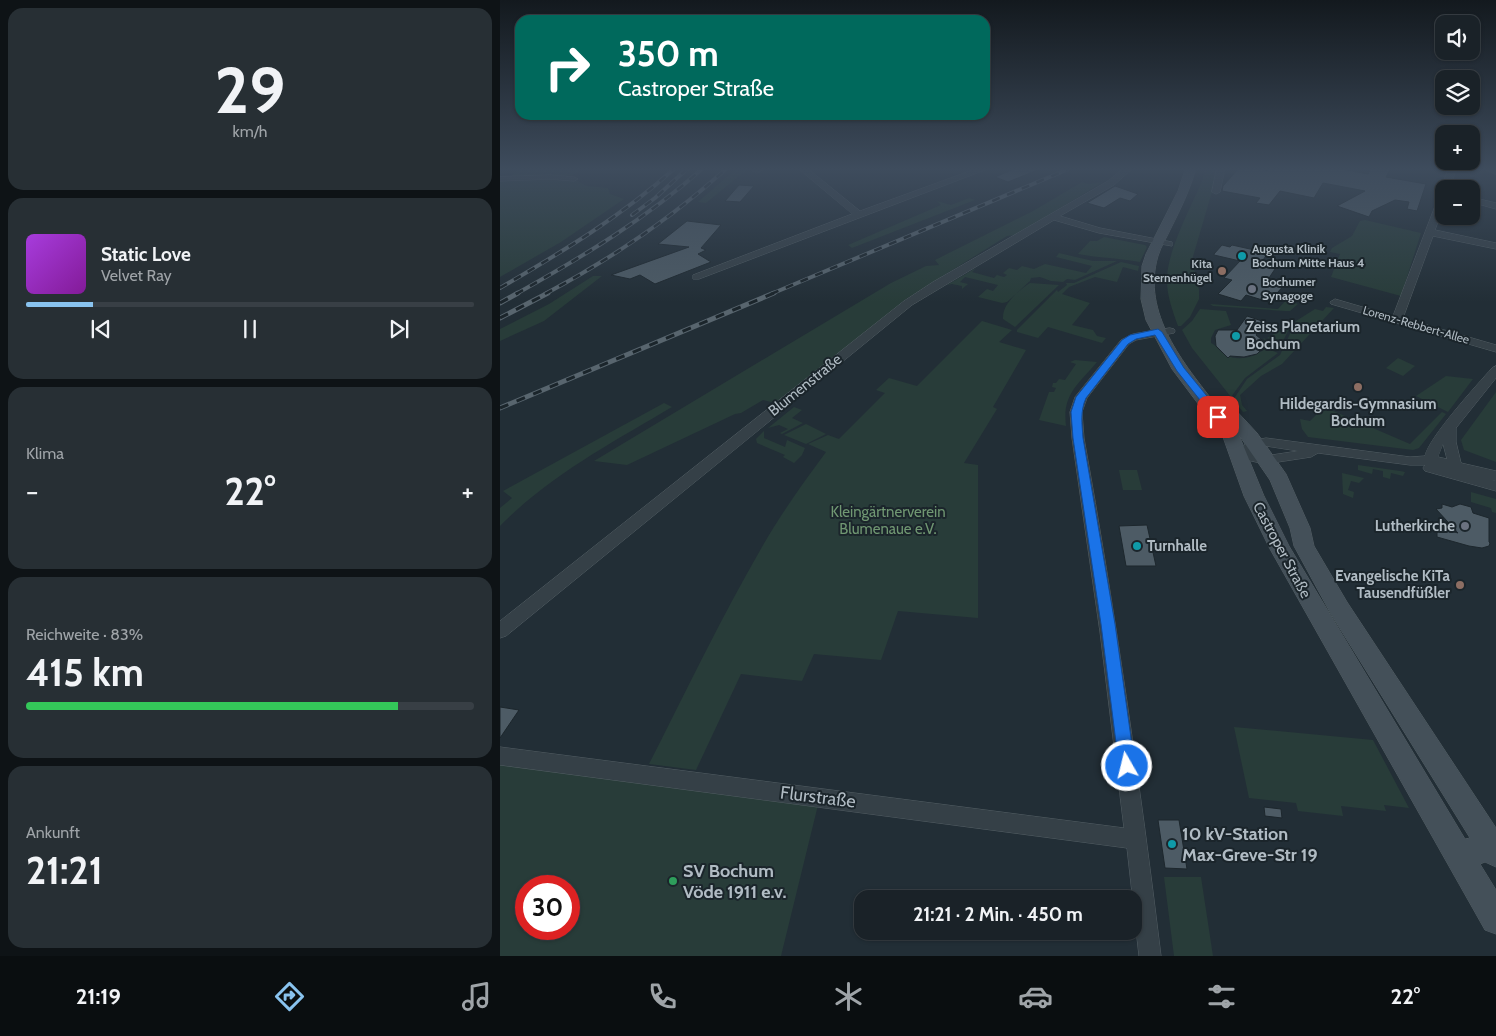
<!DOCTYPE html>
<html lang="de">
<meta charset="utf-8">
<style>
body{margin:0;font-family:Cabin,sans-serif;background:#272f34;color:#f1f3f6;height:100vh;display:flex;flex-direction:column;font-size:19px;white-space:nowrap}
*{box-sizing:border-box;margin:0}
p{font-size:16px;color:#9fa4a8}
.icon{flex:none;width:28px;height:28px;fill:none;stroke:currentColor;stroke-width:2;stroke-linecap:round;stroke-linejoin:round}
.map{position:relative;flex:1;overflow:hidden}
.drawer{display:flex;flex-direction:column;gap:8px;padding:8px;background:#0e1316;width:500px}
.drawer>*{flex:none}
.hud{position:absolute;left:15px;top:15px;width:475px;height:105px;border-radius:15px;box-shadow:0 1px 4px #0004,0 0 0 1px #383f45;background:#00695c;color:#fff;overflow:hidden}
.tools{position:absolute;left:935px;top:15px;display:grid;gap:10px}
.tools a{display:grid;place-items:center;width:45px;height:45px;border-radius:10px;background:#1a2228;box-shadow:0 1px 4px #0004,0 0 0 1px #383f45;font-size:25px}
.speed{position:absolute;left:15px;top:875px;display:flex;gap:10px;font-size:25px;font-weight:700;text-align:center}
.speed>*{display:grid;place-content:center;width:65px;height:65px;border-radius:50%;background:#1a2228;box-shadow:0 1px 4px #0004,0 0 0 1px #383f45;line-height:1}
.speed .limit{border:8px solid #d22;background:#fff;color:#111}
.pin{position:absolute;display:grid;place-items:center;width:42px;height:42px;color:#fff;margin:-21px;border-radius:10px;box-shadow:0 2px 8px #0006}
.me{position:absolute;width:55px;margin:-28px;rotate:352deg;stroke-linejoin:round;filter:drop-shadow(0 0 4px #0008)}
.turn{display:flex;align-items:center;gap:18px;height:105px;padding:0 20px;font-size:22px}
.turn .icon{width:65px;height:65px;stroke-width:2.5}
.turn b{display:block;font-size:35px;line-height:42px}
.big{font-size:38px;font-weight:700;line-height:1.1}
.drawer .tile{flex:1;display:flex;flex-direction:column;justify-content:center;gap:8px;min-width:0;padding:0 18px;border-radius:15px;background:#272f34}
.drawer .dial{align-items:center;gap:0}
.dial b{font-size:65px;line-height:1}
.song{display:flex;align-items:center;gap:15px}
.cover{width:60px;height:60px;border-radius:8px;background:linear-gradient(135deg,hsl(280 70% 55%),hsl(290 70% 35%))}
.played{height:5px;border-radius:2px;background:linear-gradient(90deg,#89c3ef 15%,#383f45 15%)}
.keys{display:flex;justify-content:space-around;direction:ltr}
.heat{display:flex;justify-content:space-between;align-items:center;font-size:28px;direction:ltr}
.charge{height:8px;border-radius:4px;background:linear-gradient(90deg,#34c759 83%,#383f45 0)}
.trip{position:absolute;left:354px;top:890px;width:288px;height:50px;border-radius:15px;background:#1a2228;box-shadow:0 1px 4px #0004,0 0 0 1px #383f45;font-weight:700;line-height:50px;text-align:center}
.menu{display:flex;height:80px;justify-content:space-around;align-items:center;background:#0a0e10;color:#9fa4a8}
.menu .icon{width:35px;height:35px}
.menu .current{color:#89c3ef}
.menu b{font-size:22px;color:#f1f3f6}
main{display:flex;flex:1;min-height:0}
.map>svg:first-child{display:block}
.green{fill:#283c39;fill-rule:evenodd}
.building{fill:#4d5b65;stroke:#1d272d}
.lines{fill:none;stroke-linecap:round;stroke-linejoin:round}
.street-casing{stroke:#535e64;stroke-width:1}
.secondary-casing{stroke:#535e64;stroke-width:1}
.street{fill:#354047;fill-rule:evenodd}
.secondary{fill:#445059;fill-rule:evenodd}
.rail-far1-casing{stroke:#58656e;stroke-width:4}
.rail-casing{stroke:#58656e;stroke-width:5}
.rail-far1{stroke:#1b252b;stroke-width:2.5;stroke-dasharray:8;stroke-linecap:butt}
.rail{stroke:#1b252b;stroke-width:3;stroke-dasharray:9;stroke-linecap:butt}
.route{fill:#1a73e8;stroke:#114b97}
.culture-dot{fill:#0f9aa8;stroke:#1b252b;stroke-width:2}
.education-dot{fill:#8d6e63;stroke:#1b252b;stroke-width:2}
.worship-dot{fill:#6b7280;stroke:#1b252b;stroke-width:2}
.leisure-dot{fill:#2e9e5b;stroke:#1b252b;stroke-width:2}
.labels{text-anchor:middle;stroke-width:4;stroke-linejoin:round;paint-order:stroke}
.far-poi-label{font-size:12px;font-weight:bold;fill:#b0bbc3;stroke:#1b252b;text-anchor:start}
.far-street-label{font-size:12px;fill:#b0bbc3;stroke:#1b252b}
.poi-label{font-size:15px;font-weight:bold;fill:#b0bbc3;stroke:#1b252b;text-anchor:start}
.street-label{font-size:15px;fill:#b0bbc3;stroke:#1b252b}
.park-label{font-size:15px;fill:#709772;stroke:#1b252b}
.near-street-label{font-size:18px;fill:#b0bbc3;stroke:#1b252b}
.near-poi-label{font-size:18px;font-weight:bold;fill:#b0bbc3;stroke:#1b252b;text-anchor:start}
</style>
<main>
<section class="drawer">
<div class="tile dial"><b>29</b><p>km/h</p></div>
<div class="tile">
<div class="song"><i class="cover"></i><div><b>Static Love</b><p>Velvet Ray</p></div></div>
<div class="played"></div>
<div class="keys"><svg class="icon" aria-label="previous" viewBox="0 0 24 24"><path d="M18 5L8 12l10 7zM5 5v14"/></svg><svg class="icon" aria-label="pause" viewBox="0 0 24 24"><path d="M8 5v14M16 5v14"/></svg><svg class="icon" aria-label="next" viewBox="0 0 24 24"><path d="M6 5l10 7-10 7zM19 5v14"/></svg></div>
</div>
<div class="tile"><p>Klima</p>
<div class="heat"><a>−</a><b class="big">22°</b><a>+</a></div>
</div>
<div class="tile"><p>Reichweite · 83%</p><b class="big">415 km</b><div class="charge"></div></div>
<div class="tile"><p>Ankunft</p><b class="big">21:21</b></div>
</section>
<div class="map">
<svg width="996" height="956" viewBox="0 0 996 956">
<rect width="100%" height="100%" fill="#222e36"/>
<path class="green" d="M20 168H85L69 177 87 186 108 188 110 194 124 199 61 242 0 277V181H6Z
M237 168H249L206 203 198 202Z
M705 168H719L692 260 699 290V299L690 317 681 326H678C673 312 667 296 667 281 666 253 691 207 702 181Z
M582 182 589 184 603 182 516 235 507 236 406 299 281 400 271 402 263 400 241 413 235 414 127 465 94 461 391 283 426 266 439 265 435 260 533 211Z
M469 198 475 200 352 248 348 245 441 205 437 201 451 205Z
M865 220 921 233 901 296 831 277 840 254 830 252 832 248 852 236 860 221Z
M604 237 645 245 647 247 640 262C619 258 599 258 578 254L590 241H597Z
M559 253 593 261H617L575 280 567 279 563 282 551 281 540 277 531 278 530 281 507 302 502 303 478 297 487 289 493 291 498 285 465 277 460 282 468 284 462 289V286L452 284 447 285 476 268 472 272 494 278 497 275 504 277 507 275 503 273 509 268 517 270 522 266 534 269 545 264 586 273 592 266 556 257Z
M621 262 639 266 638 271 623 267 617 282 595 277 569 287 562 294 590 303 572 325 593 330 597 336 606 338 602 343 548 327 538 338 517 332V330L557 290 558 292 567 285 566 283H574Z
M93 276H102L44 321 0 341V329L49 304Z
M530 283 559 285 515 327 503 319C502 304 518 291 530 283Z
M786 300 798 304 790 311H785L713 306 710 304 778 309Z
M826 307 834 308 782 364 761 376 740 395 742 405 747 411 743 412 733 400 747 379 780 355 796 321 815 309 823 311Z
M700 309 726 311 731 325 715 330 711 338V343C716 345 720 352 726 355 738 362 757 357 767 347L766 342 763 338 772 341 773 351 778 353 745 378 731 397 692 348 682 330 692 321Z
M482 321 512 330 499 342 526 350 493 407 497 409 464 463 478 465V618L398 611 381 660 314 654 302 681 241 674 196 770 149 764C186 691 221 618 262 547 281 514 303 483 326 452L308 444 328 435 339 439 385 393 376 390 389 378 417 386Z
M792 323 778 351H776L775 340 767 338Z
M898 358 915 366 903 376 886 368Z
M575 360 597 362C578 385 562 394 566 426L539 420 549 392H554L556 388 552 387 553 383H556L559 379 565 380 576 364 570 362Z
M946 376 973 379 948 412 916 396Z
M996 392V462L964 450 961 440Z
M164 403 172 407C113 442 49 476 0 526V508L12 498 3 491Z
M294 407 302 410 292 418 303 423 282 434 280 433 288 429 279 425 268 428Z
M824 407 910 444 942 412 946 414 919 448 913 450 808 437 802 429 800 419 810 421Z
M306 424 326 434 306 444 284 435Z
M264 431V438L285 447 287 440 305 448 302 455 294 463 283 457 285 455 257 443 256 439Z
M858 465 900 471 905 472 903 476 891 473 890 479 883 477V471L873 469 872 474 858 470Z
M619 470H637L642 490H623Z
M842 473 864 478 859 483 851 481 848 490 854 492 853 498 843 494Z
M971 492 996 499V513L992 512 991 508 971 502Z
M734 727 873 740 909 808 884 805 886 811 841 806 843 816 798 811 796 803 749 798Z
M0 763 318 805 281 956H0ZM26 886H69V929H26Z
M664 877H701L713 956H674Z"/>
<path class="building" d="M516 168H539L540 169 508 182 495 177Z
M739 168 767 170 769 168H836L868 174 871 168H891L886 177 926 184 917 211 907 209 909 202 895 200 872 211 869 217 837 206 865 191 823 183 814 198 780 191 769 205 756 203 760 198 722 191 723 186Z
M239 185 254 186 240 202 225 201Z
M615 186 638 194 630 201 620 198 604 208 587 203Z
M187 221 221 225 201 248 206 250 198 254 211 262 155 284 140 275 130 279 111 275 189 247 158 244Z
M722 245 730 247 732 245 768 253 763 260 779 263 769 278 786 283 769 302 746 295 741 301 718 294 732 280 724 278 740 261 714 255V254Z
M747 316 765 322 756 335 767 344 757 354 744 357 730 356 728 358 716 346 715 336 718 330H737Z
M942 504 952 507 960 504 971 507 973 513 989 518V542L990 543 989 546 982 548 969 546 937 537V527L958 533 936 509 942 508Z
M647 525 656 566H626L619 526Z
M0 707 19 710 0 738Z
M764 807 781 809 782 818 765 816Z
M658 820H679L687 869 665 868Z"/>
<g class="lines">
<defs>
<path id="street" d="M256 168H266L257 173 253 171Z
M298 168H307L360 211 478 168H490L199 279H193V275L352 214Z
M624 168H633L614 185 560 216 600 228 672 242V246L599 233 554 220 412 305 6 636 0 638V621L404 301 433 282 608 181Z
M717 168H725L720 192 716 194 712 192Z
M949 168H957L949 189H944V205L935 230 996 243V249L933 236 903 318 996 345V352L831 304 830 302 835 299 893 316 940 193 943 191 941 189Z
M50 175 74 177 78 179 74 181 50 179 0 181V177Z
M971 197 996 203V209L971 202Z
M670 328 674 329 675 331 674 333 636 340 629 344 587 398 582 412 584 438C615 610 640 783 661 956H639L627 848 0 765V747L624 828 600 632 572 438 570 412 575 397 621 340 633 334Z
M996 366V378L956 428V442L961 463 996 471V481L969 474 996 481V491L925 471 923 468 925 465H910L818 453 811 457 765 464 733 457 731 454 750 441 766 438 910 457 925 456C929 437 977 385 992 368ZM943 444 947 459 938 457ZM766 446 798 451 765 456 751 452Z"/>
<path id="secondary" d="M686 168H696C690 190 681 208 671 228 667 237 661 246 658 256 641 313 684 364 717 406L724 403 730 404 757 433 786 474 810 528 814 546 847 602 996 828V867L985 862 980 864 996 890V934L985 930 770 549 744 496 723 437 672 369 646 320 641 299 642 266 646 254 678 191ZM739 435 770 480 790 528 794 546 831 614 970 838 965 839 789 546 764 496Z
M981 168H996V174Z"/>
</defs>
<use href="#street" class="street-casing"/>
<use href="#secondary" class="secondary-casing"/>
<use href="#street" class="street"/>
<use href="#secondary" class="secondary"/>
<defs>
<path id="rail-far1" d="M132 215 155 198 188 168
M0 288C62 252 122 216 175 168
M16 294C82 257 146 219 203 168
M45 294C111 259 172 218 227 168
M271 294 571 168"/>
<path id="rail" d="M0 303 18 293
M0 318 48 293
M0 408 274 293"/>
</defs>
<use href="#rail-far1" class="rail-far1-casing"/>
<use href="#rail" class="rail-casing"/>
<use href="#rail-far1" class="rail-far1"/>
<use href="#rail" class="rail"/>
</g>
<linearGradient id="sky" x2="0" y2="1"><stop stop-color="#13191e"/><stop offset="0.56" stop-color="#3e4c5d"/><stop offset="1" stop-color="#3e4c5d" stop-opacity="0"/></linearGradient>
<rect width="996" height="302" fill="url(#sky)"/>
<path class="route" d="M658 329 662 332 684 368 724 417 718 420 715 419 677 371 655 335 636 339 628 344 586 398C580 411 582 424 583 438L615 624 635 766 632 771 627 773 621 771 619 766 601 624 573 438 571 412 576 397 622 340 630 335Z"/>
<g class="culture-dot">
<circle cx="742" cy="256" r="5"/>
<circle cx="736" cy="336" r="5"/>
<circle cx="637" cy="546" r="5"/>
<circle cx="672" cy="844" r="5"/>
</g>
<g class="education-dot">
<circle cx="722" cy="271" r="5"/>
<circle cx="858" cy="387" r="5"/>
<circle cx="960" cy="585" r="5"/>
</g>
<g class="worship-dot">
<circle cx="752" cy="289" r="5"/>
<circle cx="965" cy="526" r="5"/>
</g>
<circle class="leisure-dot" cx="173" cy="881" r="5"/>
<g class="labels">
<g class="far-poi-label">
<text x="752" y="253">Augusta Klinik<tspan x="752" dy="14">Bochum Mitte Haus 4</tspan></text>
<text x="712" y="268" text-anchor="end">Kita<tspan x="712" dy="14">Sternenhügel</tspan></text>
<text x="762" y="286">Bochumer<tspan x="762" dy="14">Synagoge</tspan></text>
</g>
<g class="far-street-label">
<text transform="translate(916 325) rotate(16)" y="4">Lorenz-Rebbert-Allee</text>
</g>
<g class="poi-label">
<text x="746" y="332">Zeiss Planetarium<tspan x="746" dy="17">Bochum</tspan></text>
<text x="858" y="409" text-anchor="middle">Hildegardis-Gymnasium<tspan x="858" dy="17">Bochum</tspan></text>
<text x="955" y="531" text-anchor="end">Lutherkirche</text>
<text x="647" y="551">Turnhalle</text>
<text x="950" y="581" text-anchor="end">Evangelische KiTa<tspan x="950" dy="17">Tausendfüßler</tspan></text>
</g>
<g class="street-label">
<text transform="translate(305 385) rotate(-39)" y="5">Blumenstraße</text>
<text transform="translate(782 550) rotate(62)" y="5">Castroper Straße</text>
</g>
<g class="park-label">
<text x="388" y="517">Kleingärtnerverein<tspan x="388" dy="17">Blumenaue e.V.</tspan></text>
</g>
<g class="near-street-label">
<text transform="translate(318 797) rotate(7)" y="6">Flurstraße</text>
</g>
<g class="near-poi-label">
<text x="682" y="840">10 kV-Station<tspan x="682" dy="21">Max-Greve-Str 19</tspan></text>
<text x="183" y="877">SV Bochum<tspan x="183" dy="21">Vöde 1911 e.v.</tspan></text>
</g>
</g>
</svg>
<div class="tools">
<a><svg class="icon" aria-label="sound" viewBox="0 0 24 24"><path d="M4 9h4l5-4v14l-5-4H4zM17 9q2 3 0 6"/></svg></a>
<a><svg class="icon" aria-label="layers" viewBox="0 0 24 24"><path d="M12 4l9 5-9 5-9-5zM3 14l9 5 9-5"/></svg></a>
<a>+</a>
<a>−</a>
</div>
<div class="speed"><div class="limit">30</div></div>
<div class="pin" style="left:718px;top:417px;background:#d93025"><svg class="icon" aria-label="arrive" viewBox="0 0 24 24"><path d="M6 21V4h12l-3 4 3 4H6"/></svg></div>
<svg class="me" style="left:627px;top:766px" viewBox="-20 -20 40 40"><circle r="17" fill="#1a73e8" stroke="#fff" stroke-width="3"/><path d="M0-11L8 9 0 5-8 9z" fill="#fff"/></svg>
<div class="trip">21:21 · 2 Min. · 450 m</div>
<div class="hud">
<div class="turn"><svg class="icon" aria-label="right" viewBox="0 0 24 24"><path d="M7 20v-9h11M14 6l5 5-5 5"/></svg><div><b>350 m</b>Castroper Straße</div></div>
</div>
</div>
</main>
<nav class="menu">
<b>21:19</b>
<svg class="icon current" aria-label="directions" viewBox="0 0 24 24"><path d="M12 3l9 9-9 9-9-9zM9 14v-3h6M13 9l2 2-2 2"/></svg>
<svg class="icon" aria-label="music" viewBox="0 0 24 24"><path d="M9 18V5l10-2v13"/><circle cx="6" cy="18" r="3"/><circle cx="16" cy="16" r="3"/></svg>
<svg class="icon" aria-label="phone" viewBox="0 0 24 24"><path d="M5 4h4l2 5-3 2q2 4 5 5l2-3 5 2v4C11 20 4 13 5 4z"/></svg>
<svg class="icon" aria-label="climate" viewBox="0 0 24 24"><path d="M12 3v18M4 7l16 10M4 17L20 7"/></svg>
<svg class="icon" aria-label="car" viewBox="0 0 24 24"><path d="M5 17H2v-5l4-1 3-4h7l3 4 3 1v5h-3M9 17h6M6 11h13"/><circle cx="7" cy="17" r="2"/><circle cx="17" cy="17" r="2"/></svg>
<svg class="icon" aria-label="filters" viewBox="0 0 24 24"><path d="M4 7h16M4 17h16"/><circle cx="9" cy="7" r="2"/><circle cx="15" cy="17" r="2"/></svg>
<b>22°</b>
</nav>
